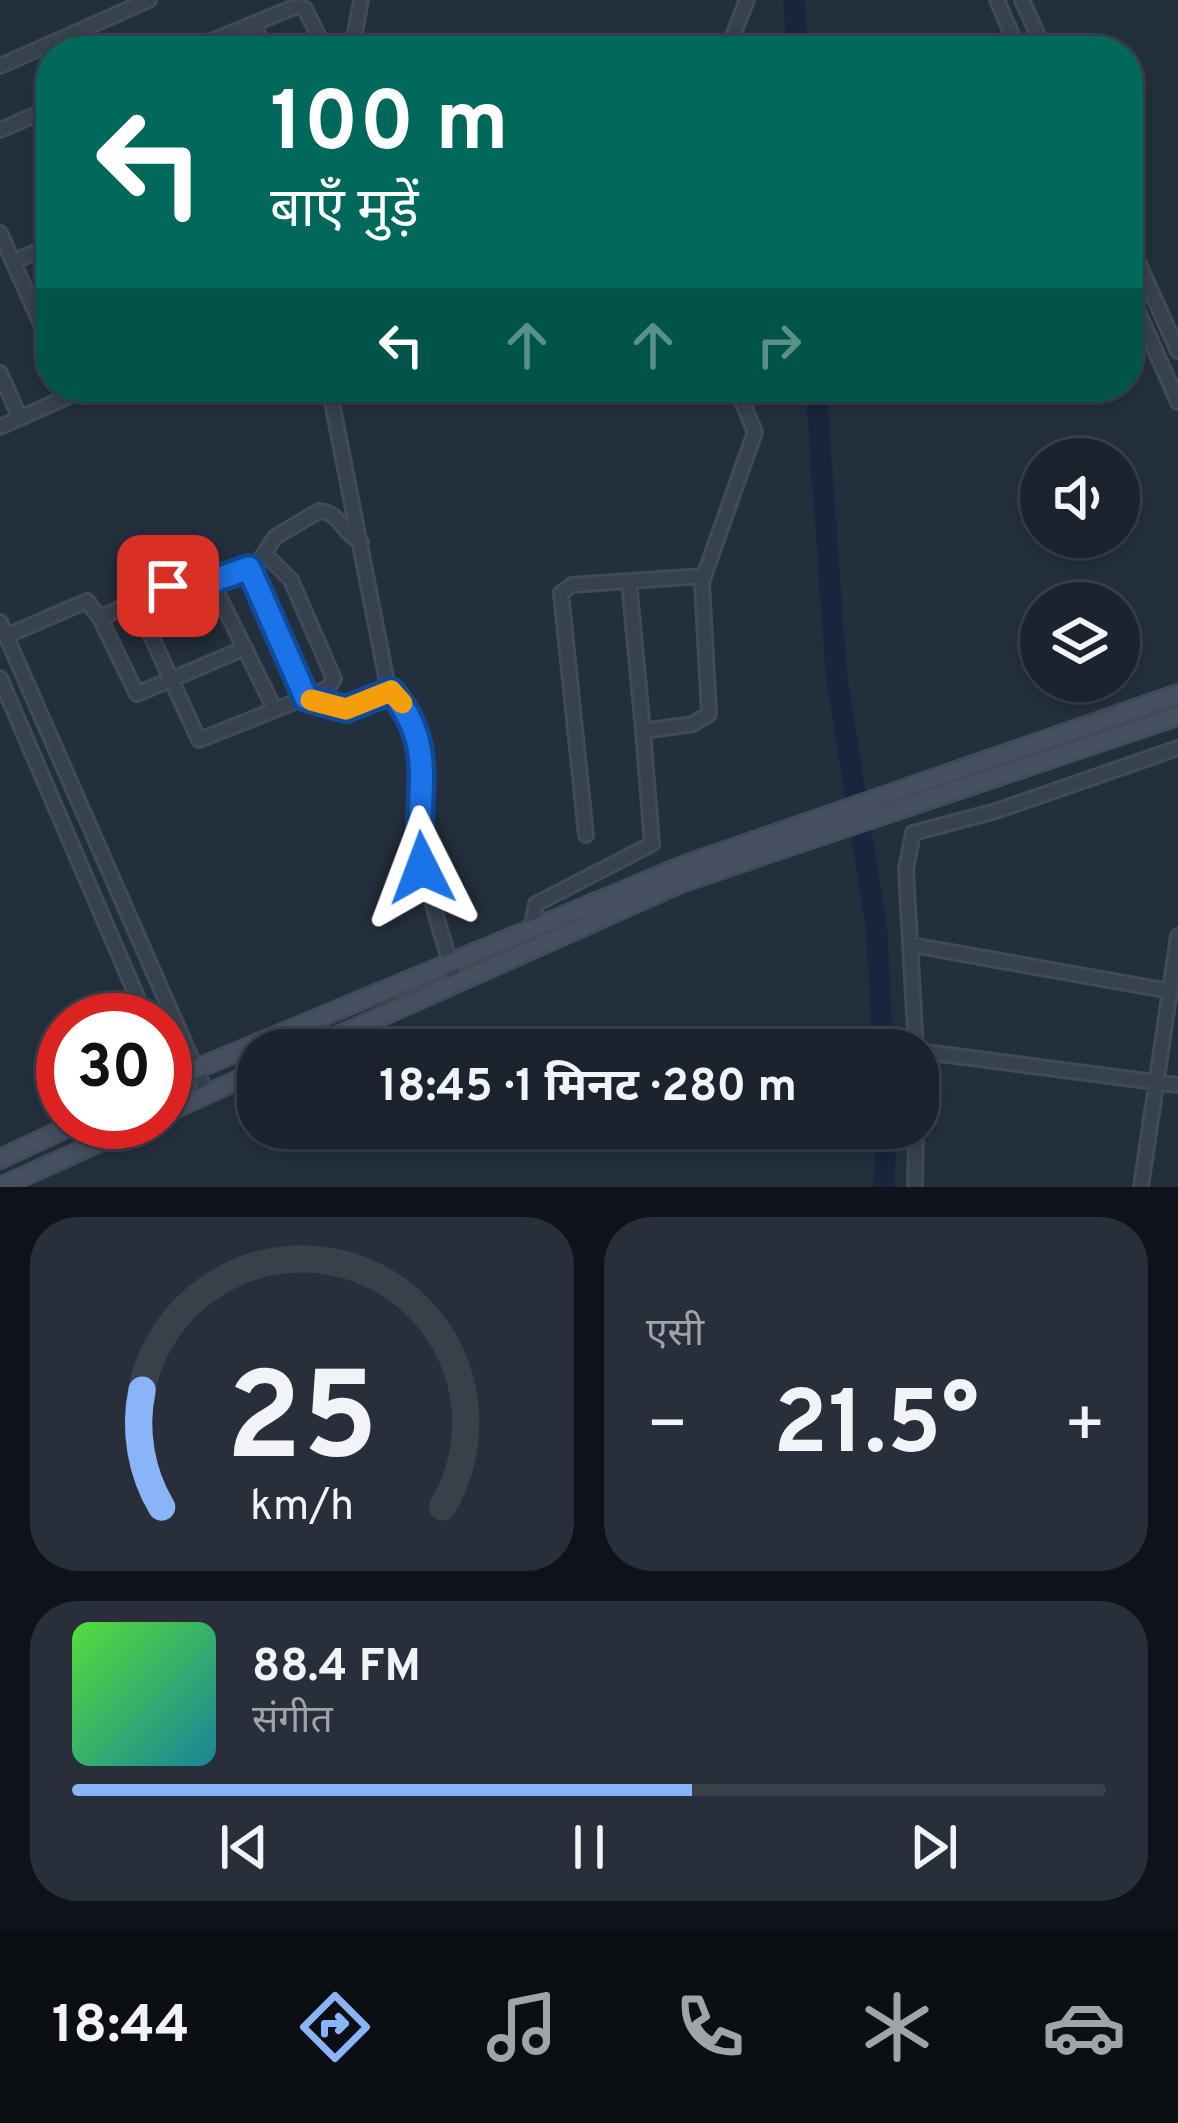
<!DOCTYPE html>
<html lang="hi">
<meta charset="utf-8">
<style>
body{margin:0;font-family:Overpass,"Noto Sans Devanagari",sans-serif;background:#282f3a;color:#f1f3f6;height:100vh;display:flex;flex-direction:column;font-size:45px;white-space:nowrap}
*{box-sizing:border-box;margin:0}
p{font-size:39px;color:#a0a4aa}
.icon{flex:none;width:66px;height:66px;fill:none;stroke:currentColor;stroke-width:2;stroke-linecap:round;stroke-linejoin:round}
.map{position:relative;height:1187px;overflow:hidden}
.drawer{display:flex;flex-direction:column;gap:30px;padding:30px;background:#0f1319;flex:1}
.drawer>*{flex:none}
.banner{position:absolute;left:36px;top:36px;width:1107px;height:366px;border-radius:48px;box-shadow:0 6px 18px #0003,0 0 0 3px #39404a;background:#00695c;color:#fff;overflow:hidden}
.buttons{position:absolute;left:1020px;top:438px;display:grid;gap:24px}
.buttons a{display:grid;place-items:center;width:120px;height:120px;border-radius:50%;background:#1b232e;box-shadow:0 6px 18px #0003,0 0 0 3px #39404a;font-size:60px}
.speed{position:absolute;left:36px;top:993px;display:flex;gap:24px;font-size:60px;font-weight:700;text-align:center}
.speed>*{display:grid;place-content:center;width:156px;height:156px;border-radius:50%;background:#1b232e;box-shadow:0 6px 18px #0003,0 0 0 3px #39404a;line-height:1}
.speed .limit{border:18px solid #d22;background:#fff;color:#111}
.pin{position:absolute;display:grid;place-items:center;width:102px;height:102px;color:#fff;margin:-51px;border-radius:24px;box-shadow:0 6px 18px #0006}
.me{position:absolute;width:132px;margin:-66px;rotate:357deg;stroke-linejoin:round;filter:drop-shadow(0 0 9px #0008)}
.turn{display:flex;align-items:center;gap:42px;height:252px;padding:0 36px;font-size:54px}
.turn .icon{width:156px;height:156px;stroke-width:2.5}
.turn b{display:block;font-size:84px;line-height:102px}
.lanes{display:flex;align-items:center;height:114px;padding:0 36px;background:#0003;justify-content:center;gap:60px;direction:ltr}
.lanes .off{opacity:.35}
.big{font-size:90px;font-weight:700;line-height:1.1}
.drawer .widget{flex:1;display:flex;flex-direction:column;justify-content:center;gap:18px;min-width:0;padding:0 42px;border-radius:48px;background:#282f3a}
.drawer .dial{align-items:center;gap:0}
.dial svg{height:312px;overflow:visible;fill:none;stroke:#39404a;stroke-width:7;stroke-linecap:round;text-anchor:middle}
.dial text{fill:#f1f3f6;stroke:none}
.song{display:flex;align-items:center;gap:36px}
.cover{width:144px;height:144px;border-radius:18px;background:linear-gradient(135deg,hsl(110 70% 55%),hsl(190 70% 35%))}
.played{height:12px;border-radius:6px;background:linear-gradient(90deg,#8ab4f8 60%,#39404a 60%)}
.keys{display:flex;justify-content:space-around;direction:ltr}
.heat{display:flex;justify-content:space-between;align-items:center;font-size:66px;direction:ltr}
.drawer .tiles{flex:1;display:grid;gap:30px;grid-template-columns:1fr 1fr}
.widget:last-child{grid-column:span 2}
.trip{position:absolute;left:237px;top:1029px;width:702px;height:120px;border-radius:48px;background:#1b232e;box-shadow:0 6px 18px #0003,0 0 0 3px #39404a;font-weight:700;line-height:120px;text-align:center}
.tabs{display:flex;height:192px;justify-content:space-around;align-items:center;background:#0b0e12;color:#a0a4aa}
.tabs .icon{width:84px;height:84px}
.tabs .current{color:#8ab4f8}
.tabs b{font-size:54px;color:#f1f3f6}
.map>svg:first-child{display:block}
.lines{fill:none;stroke-linecap:round;stroke-linejoin:round}
.river{stroke:#17263c;stroke-width:21}
.street-casing{stroke:#414a57;stroke-width:18}
.secondary-casing{stroke:#414a57;stroke-width:22}
.street{stroke:#38414e;stroke-width:12}
.secondary{stroke:#465061;stroke-width:16}
.route-casing{stroke:#114b97;stroke-width:30}
.route{stroke:#1a73e8;stroke-width:21}
.slow{stroke:#f59e0b;stroke-width:21}
</style>
<div class="map">
<svg width="1178" height="1187" viewBox="0 0 1178 1187">
<rect width="100%" height="100%" fill="#242f3e"/>
<g class="lines">
<path class="river" d="M794 0 797 51
M816 387 836 671 877 932 883 1050
M884 1187 886 1128"/>
<defs>
<path id="street" d="M997 0 1019 51
M1022 0 1045 51
M254 23 265 51
M186 51 297 6 305 9 326 51
M358 51 355 33 361 0
M727 51 747 0
M0 66 149 0
M0 130 51 108
M0 233 51 346
M1128 240 1178 351
M13 262 51 245
M1128 289 1178 402
M0 373 20 418
M329 387 387 682 421 742 422 868 456 983
M0 427 89 387
M266 555 291 580 334 679 328 688 275 710
M249 569 306 697 346 709 391 691
M215 579 258 563 275 537 319 511C339 511 344 535 361 542
M100 618 137 694 245 648
M0 622 207 1094
M6 636 87 601 100 618 201 570H206L275 710 199 740 135 601
M0 678 147 1020
M643 731 629 581 704 576
M586 835 561 593 572 585 629 581
M531 930 536 904 652 844 643 731 693 724 709 714 702 582 755 432 736 387
M912 945 1170 991
M916 1050 906 869 913 833 996 811 1178 748
M918 1051 1178 1085
M165 1062 184 1104
M915 1187 916 1128
M1141 1187 1178 936"/>
<path id="secondary" d="M306 1050 683 882 1178 716
M165 1082 685 865 1178 694
M165 1113 258 1071
M0 1159 79 1122
M0 1187 144 1122"/>
</defs>
<use href="#street" class="street-casing"/>
<use href="#secondary" class="secondary-casing"/>
<use href="#street" class="street"/>
<use href="#secondary" class="secondary"/>
</g>
<g class="lines">
<defs>
<path id="route" d="M168 586 201 570 215 580 249 568 306 698 346 709 391 691C441 750 412 799 422 868"/>
</defs>
<use href="#route" class="route-casing"/>
<use href="#route" class="route"/>
<path class="slow" d="M311 700 346 709 391 691 402 703"/>
</g>
</svg>
<div class="buttons">
<a><svg class="icon" aria-label="sound" viewBox="0 0 24 24"><path d="M4 9h4l5-4v14l-5-4H4zM17 9q2 3 0 6"/></svg></a>
<a><svg class="icon" aria-label="layers" viewBox="0 0 24 24"><path d="M12 4l9 5-9 5-9-5zM3 14l9 5 9-5"/></svg></a>
</div>
<div class="speed"><div class="limit">30</div></div>
<div class="pin" style="left:168px;top:586px;background:#d93025"><svg class="icon" aria-label="arrive" viewBox="0 0 24 24"><path d="M6 21V4h12l-3 4 3 4H6"/></svg></div>
<svg class="me" style="left:422px;top:868px" viewBox="-20 -20 40 40"><path d="M0-17L14 15 0 8-14 15z" fill="#1a73e8" stroke="#fff" stroke-width="4"/></svg>
<div class="trip">18:45 · 1 मिनट · 280 m</div>
<div class="banner">
<div class="turn"><svg class="icon" aria-label="left" viewBox="0 0 24 24"><path d="M17 20v-9H6M10 6l-5 5 5 5"/></svg><div><b>100 m</b>बाएँ मुड़ें</div></div>
<div class="lanes"><svg class="icon" aria-label="left" viewBox="0 0 24 24"><path d="M17 20v-9H6M10 6l-5 5 5 5"/></svg><svg class="icon off" aria-label="ahead" viewBox="0 0 24 24"><path d="M12 20V5M6 11l6-6 6 6"/></svg><svg class="icon off" aria-label="ahead" viewBox="0 0 24 24"><path d="M12 20V5M6 11l6-6 6 6"/></svg><svg class="icon off" aria-label="right" viewBox="0 0 24 24"><path d="M7 20v-9h11M14 6l5 5-5 5"/></svg></div>
</div>
</div>
<section class="drawer">
<div class="tiles">
<div class="widget dial"><svg viewBox="0 0 100 80">
<path d="M14 69A42 42 0 1 1 86 69"/>
<path d="M14 69A42 42 0 0 1 9 39" stroke="#8ab4f8"/>
<text x="50" y="56" font-size="32" font-weight="700">25</text>
<text x="50" y="72" font-size="11">km/h</text>
</svg></div>
<div class="widget"><p>एसी</p>
<div class="heat"><a>−</a><b class="big">21.5°</b><a>+</a></div>
</div>
<div class="widget">
<div class="song"><i class="cover"></i><div><b>88.4 FM</b><p>संगीत</p></div></div>
<div class="played"></div>
<div class="keys"><svg class="icon" aria-label="previous" viewBox="0 0 24 24"><path d="M18 5L8 12l10 7zM5 5v14"/></svg><svg class="icon" aria-label="pause" viewBox="0 0 24 24"><path d="M8 5v14M16 5v14"/></svg><svg class="icon" aria-label="next" viewBox="0 0 24 24"><path d="M6 5l10 7-10 7zM19 5v14"/></svg></div>
</div>
</div>
</section>
<nav class="tabs">
<b>18:44</b>
<svg class="icon current" aria-label="directions" viewBox="0 0 24 24"><path d="M12 3l9 9-9 9-9-9zM9 14v-3h6M13 9l2 2-2 2"/></svg>
<svg class="icon" aria-label="music" viewBox="0 0 24 24"><path d="M9 18V5l10-2v13"/><circle cx="6" cy="18" r="3"/><circle cx="16" cy="16" r="3"/></svg>
<svg class="icon" aria-label="phone" viewBox="0 0 24 24"><path d="M5 4h4l2 5-3 2q2 4 5 5l2-3 5 2v4C11 20 4 13 5 4z"/></svg>
<svg class="icon" aria-label="climate" viewBox="0 0 24 24"><path d="M12 3v18M4 7l16 10M4 17L20 7"/></svg>
<svg class="icon" aria-label="car" viewBox="0 0 24 24"><path d="M5 17H2v-5l4-1 3-4h7l3 4 3 1v5h-3M9 17h6M6 11h13"/><circle cx="7" cy="17" r="2"/><circle cx="17" cy="17" r="2"/></svg>
</nav>
